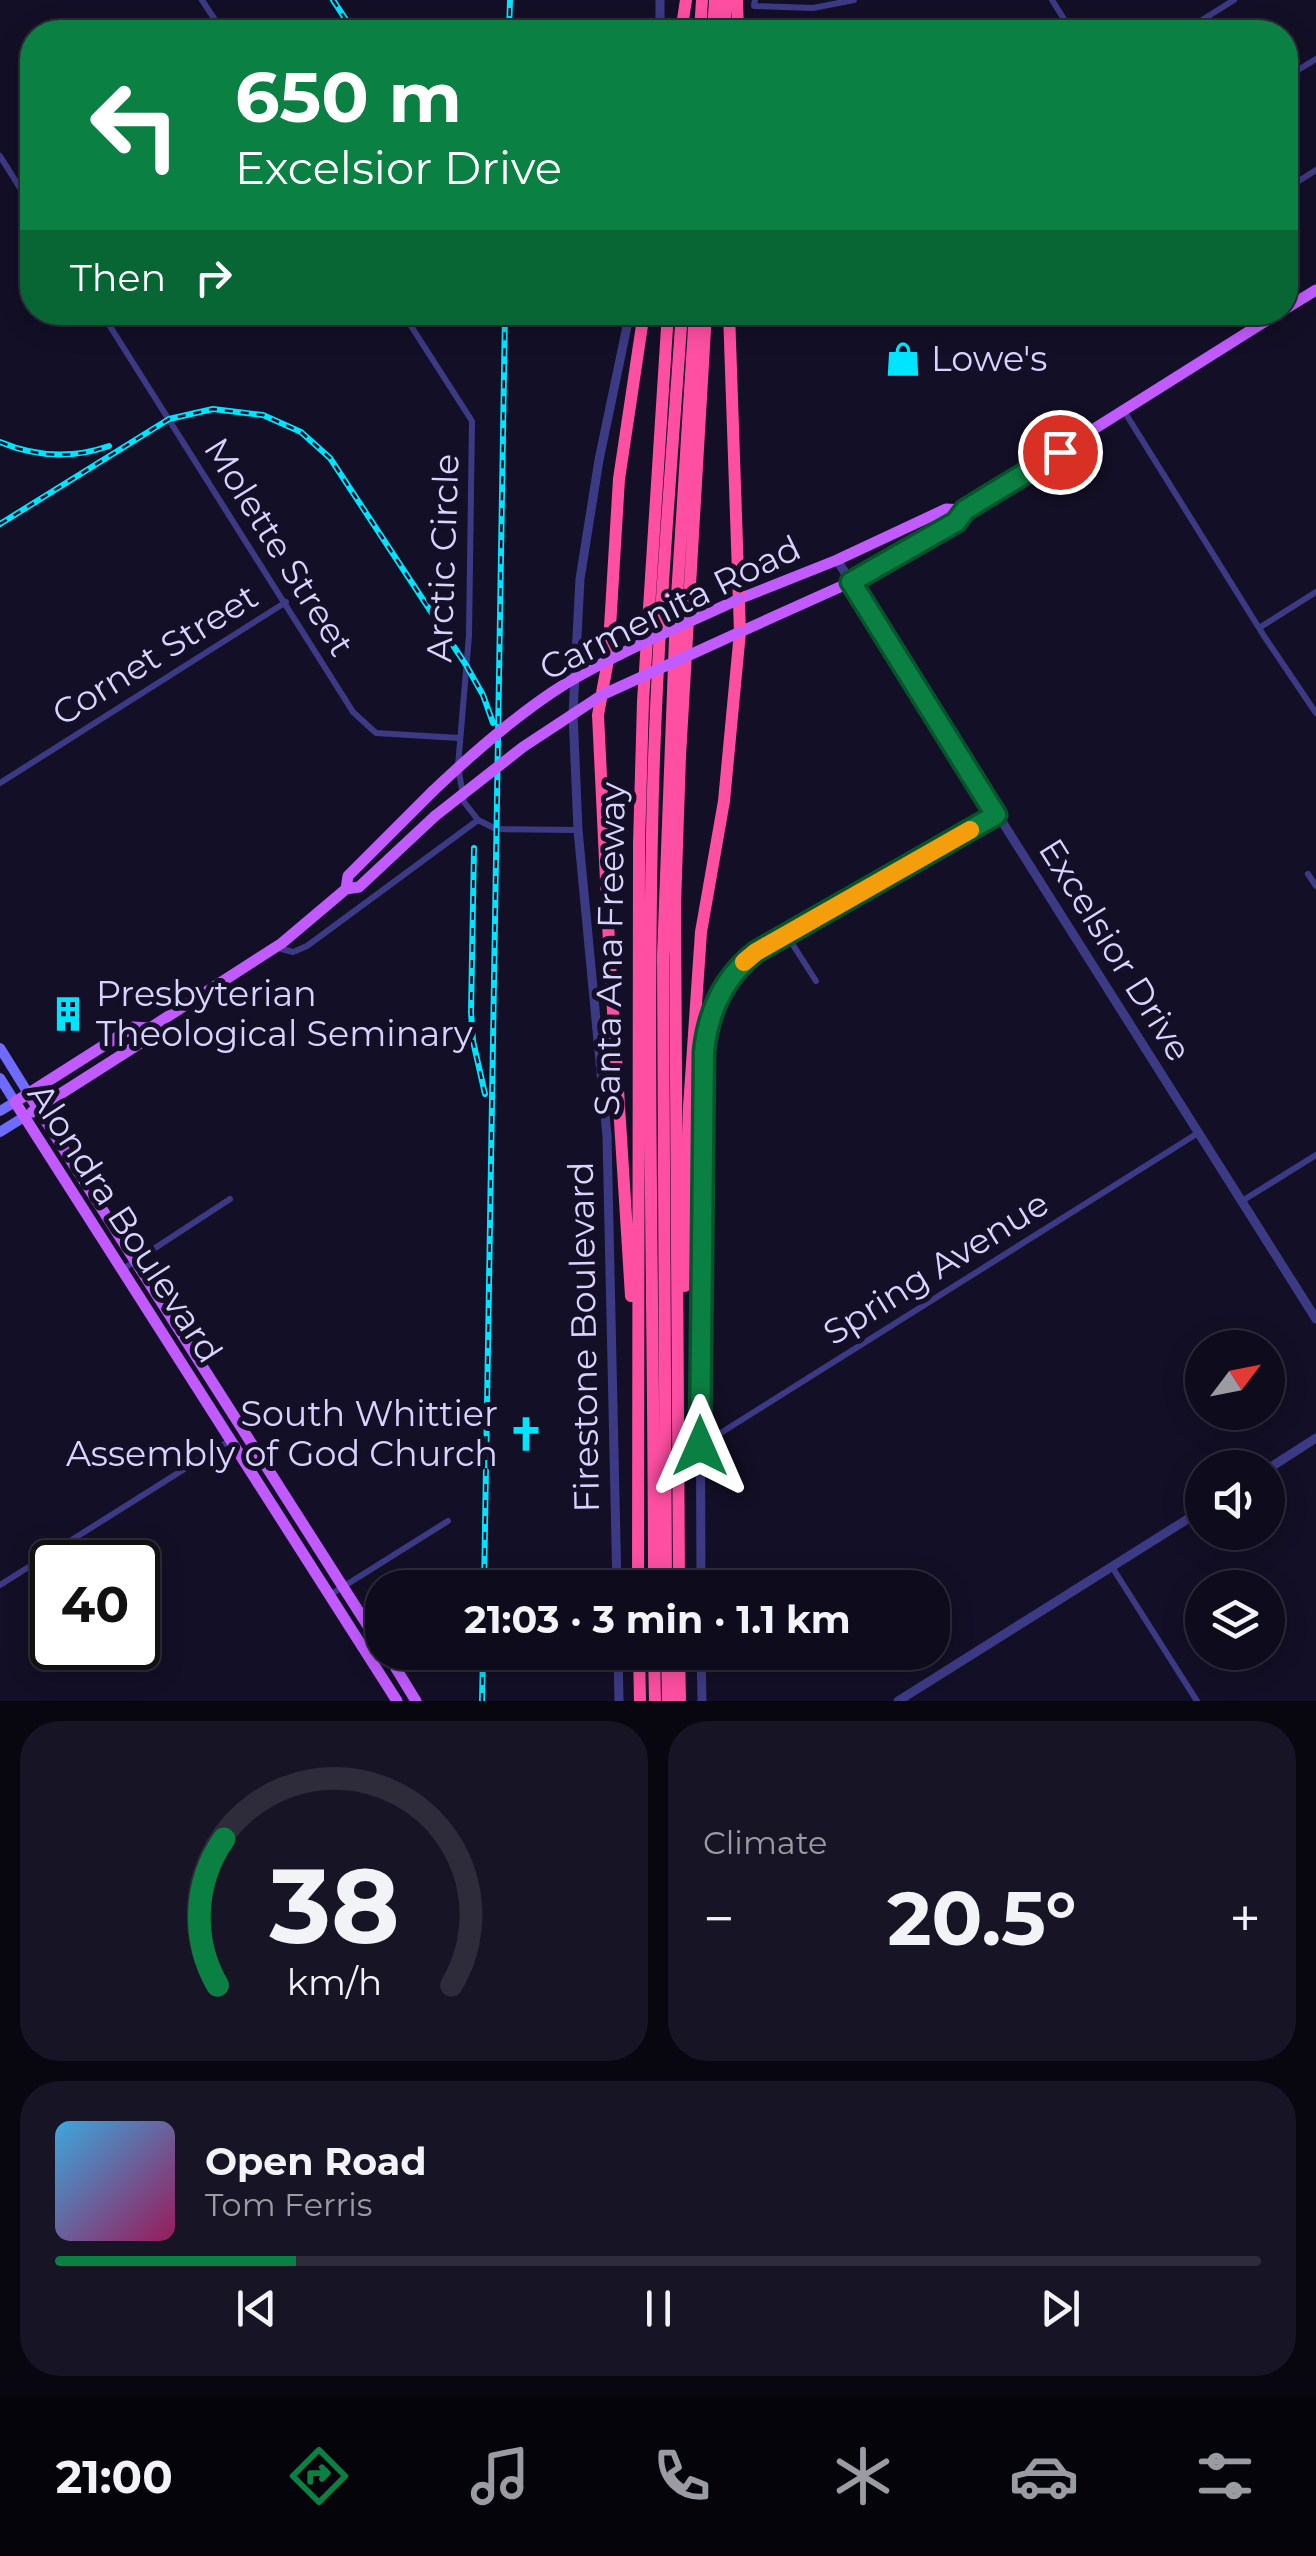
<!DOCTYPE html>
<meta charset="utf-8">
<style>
body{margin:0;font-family:Montserrat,sans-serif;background:#171425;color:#f1f3f6;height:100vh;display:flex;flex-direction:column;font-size:38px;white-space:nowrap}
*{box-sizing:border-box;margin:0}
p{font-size:32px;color:#9b9ba3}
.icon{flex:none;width:55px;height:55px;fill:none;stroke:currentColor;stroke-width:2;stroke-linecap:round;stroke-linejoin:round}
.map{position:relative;height:1701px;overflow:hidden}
.details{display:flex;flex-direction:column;gap:20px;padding:20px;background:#08060f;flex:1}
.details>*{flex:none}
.top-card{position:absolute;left:20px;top:20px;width:1278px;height:305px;border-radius:40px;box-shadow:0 5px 25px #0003,0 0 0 2px #2e2b3b;background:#0b8043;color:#fff;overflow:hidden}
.needle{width:65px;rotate:58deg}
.controls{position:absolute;left:1185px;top:1330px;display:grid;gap:20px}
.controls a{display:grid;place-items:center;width:100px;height:100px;border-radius:50%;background:#0e0b1c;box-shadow:0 5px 25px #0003,0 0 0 2px #2e2b3b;font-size:50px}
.speed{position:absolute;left:30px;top:1540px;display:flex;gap:20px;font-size:50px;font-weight:700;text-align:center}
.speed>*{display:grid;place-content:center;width:130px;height:130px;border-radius:50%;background:#0e0b1c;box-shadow:0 5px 25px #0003,0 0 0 2px #2e2b3b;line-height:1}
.speed .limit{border:5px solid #111;border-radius:15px;background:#fff;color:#111}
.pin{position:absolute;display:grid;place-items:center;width:85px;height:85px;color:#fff;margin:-42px;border:5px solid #fff;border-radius:50%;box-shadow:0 2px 10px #0007}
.me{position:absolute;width:110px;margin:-55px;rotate:0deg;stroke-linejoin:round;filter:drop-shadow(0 0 8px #0008)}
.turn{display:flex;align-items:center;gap:35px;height:210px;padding:0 50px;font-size:45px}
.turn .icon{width:130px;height:130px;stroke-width:2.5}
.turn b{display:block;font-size:70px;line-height:85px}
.then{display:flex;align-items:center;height:95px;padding:0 50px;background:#0003;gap:20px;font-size:38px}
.big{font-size:75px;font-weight:700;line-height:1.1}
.details .card{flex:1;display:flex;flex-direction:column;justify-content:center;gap:15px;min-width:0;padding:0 35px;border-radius:40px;background:#171425}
.details .dial{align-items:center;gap:0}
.dial svg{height:260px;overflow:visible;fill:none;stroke:#2e2b3b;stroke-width:7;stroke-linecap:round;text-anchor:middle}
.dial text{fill:#f1f3f6;stroke:none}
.song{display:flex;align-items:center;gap:30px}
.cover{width:120px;height:120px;border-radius:15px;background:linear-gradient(135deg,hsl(200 70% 55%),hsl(330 70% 35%))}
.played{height:10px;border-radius:5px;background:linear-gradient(90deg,#0b8043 20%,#2e2b3b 20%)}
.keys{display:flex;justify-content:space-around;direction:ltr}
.heat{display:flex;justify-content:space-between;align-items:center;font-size:55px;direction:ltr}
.details .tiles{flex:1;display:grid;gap:20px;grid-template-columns:1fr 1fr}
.card:last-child{grid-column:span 2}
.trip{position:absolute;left:365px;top:1570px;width:585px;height:100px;border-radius:40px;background:#0e0b1c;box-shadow:0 5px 25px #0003,0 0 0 2px #2e2b3b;font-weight:700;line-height:100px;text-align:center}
.dock{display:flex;height:160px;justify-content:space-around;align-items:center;background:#06040b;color:#9b9ba3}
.dock .icon{width:70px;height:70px}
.dock .selected{color:#0b8043}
.dock b{font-size:45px;color:#f1f3f6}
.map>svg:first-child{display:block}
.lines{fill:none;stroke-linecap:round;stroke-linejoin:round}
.minor{stroke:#3d3a85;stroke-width:6}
.tertiary{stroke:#3d3a85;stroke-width:9}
.secondary{stroke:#6f6bff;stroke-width:10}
.primary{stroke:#c25bff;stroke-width:11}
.motorway{stroke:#ff4fa3;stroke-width:12}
.rail-casing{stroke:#00e5ff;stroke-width:6}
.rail{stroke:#130f26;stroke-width:2.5;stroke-dasharray:8;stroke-linecap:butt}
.primary-bridge{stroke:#c25bff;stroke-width:11}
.route-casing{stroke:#07532c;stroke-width:25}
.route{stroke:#0b8043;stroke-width:18}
.slow{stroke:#f59e0b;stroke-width:18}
.labels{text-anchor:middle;stroke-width:10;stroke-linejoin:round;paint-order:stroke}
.poi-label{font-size:35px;fill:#d9d4ff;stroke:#130f26;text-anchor:start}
.street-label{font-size:35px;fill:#d9d4ff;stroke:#130f26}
</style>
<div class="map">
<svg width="1316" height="1701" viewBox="0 0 1316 1701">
<rect width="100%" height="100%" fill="#130f26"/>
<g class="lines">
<path class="minor" d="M202 0 223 32
M755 0 754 6 813 8 854 0
M1052 0 1072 32
M1183 32 1234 0
M1285 78 1316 59
M0 156 32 207
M1285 190 1316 170
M101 312 353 712 376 733 459 738
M402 312 472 421 469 635 458 766 464 802 478 820 496 829 578 830
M1124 411 1264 636 1316 713
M1259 628 1316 592
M0 783 286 602
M1308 874 1316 886
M786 934 816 981
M278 948 293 952 307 946 478 820
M1242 1201 1316 1155
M123 1269 230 1199
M700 1446 1198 1133
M1112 1567 1197 1701
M0 1585 229 1441
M330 1595 448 1521"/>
<path class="tertiary" d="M660 32V0
M837 560 1316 1319
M1268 1469 1316 1438
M617 1588 607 1136 578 830 573 713 580 579 599 460 630 312
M701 1588 700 1314 706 1032 714 1005 727 982 756 951 996 815
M618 1652 619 1701
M701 1652 702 1701
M898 1701 1202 1510"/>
<path class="secondary" d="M0 1048 28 1093
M0 1078 15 1102 0 1111
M0 1132 24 1117"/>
<path class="primary" d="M1285 309 1316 290
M739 599 837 560 946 509 965 510
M740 632 851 582 956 522 965 510 1280 312
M346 889 348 876 433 791
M150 1028 133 1027 15 1102 397 1701
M28 1093 382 1648
M32 1112 142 1042 150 1028 282 943 346 889 359 887 435 816
M386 1652 416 1701"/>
<path class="motorway" d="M737 0 738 32
M681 32 686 0
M700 32 702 0
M713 32 715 0
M724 32 726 0
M685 1286 689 1107 701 932 724 801 740 632 729 312
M631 1296 610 963 598 715 608 660 619 479 644 312
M638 1588 639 844 643 702 668 312
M654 1588C654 1336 647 1084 652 833 655 659 670 486 682 312
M666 1588 663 956 676 612 695 312
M679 1588 675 905 680 756 706 312
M639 1652 640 1701
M654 1652 655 1701
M667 1652 668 1701
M679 1652 680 1701"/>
<defs>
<path id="rail" d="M333 0 354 32
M509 32 510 0
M0 442C36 457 72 459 109 446
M0 524 169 419 213 409 263 415 301 432 330 458 466 665 483 695 493 723
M474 848 471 1012 473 1041 485 1094
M484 1588 505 312
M482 1701 483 1652"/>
</defs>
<use href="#rail" class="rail-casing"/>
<use href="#rail" class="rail"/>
<path class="primary-bridge" d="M433 791C474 752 517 714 565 684 621 651 681 626 739 599
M435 816 523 747 602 695 740 632"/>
</g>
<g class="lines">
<defs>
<path id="route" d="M700 1446 704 1052C708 1011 724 977 756 952L996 815 851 582 956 522 965 510 1060 452"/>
</defs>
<use href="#route" class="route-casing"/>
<use href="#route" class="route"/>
<path class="slow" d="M744 962 756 952 970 830"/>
</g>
<defs>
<symbol id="shop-bare" viewBox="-9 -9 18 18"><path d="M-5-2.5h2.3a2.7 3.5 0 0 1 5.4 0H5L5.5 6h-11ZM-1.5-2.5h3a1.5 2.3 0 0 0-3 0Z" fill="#00e5ff" stroke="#130f26" stroke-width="2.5" paint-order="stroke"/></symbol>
<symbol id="building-bare" viewBox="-9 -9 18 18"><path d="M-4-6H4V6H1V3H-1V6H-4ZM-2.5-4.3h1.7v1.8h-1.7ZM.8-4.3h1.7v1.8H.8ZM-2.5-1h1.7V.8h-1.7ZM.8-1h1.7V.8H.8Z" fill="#00e5ff" stroke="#130f26" stroke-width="2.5" paint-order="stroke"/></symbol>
<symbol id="church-bare" viewBox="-9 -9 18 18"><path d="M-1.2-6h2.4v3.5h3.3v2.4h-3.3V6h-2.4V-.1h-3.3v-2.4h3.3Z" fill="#00e5ff" stroke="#130f26" stroke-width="2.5" paint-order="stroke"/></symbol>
</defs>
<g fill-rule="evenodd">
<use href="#shop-bare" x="878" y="334" width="50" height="50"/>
<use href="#building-bare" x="43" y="989" width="50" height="50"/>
<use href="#church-bare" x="501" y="1409" width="50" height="50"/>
</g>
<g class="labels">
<g class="poi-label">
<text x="931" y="371">Lowe's</text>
<text x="96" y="1006">Presbyterian<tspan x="96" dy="40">Theological Seminary</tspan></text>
<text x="498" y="1426" text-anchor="end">South Whittier<tspan x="498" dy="40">Assembly of God Church</tspan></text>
</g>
<g class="street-label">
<text transform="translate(279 547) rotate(58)" y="12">Molette Street</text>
<text transform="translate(443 558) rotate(-88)" y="12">Arctic Circle</text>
<text transform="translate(670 608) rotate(-26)" y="12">Carmenita Road</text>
<text transform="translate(155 655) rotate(-32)" y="12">Cornet Street</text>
<text transform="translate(610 949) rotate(-89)" y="12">Santa Ana Freeway</text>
<text transform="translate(1115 950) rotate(58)" y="12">Excelsior Drive</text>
<text transform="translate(125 1223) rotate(57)" y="12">Alondra Boulevard</text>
<text transform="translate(936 1268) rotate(-32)" y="12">Spring Avenue</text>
<text transform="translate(584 1337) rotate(-91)" y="12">Firestone Boulevard</text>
</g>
</g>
</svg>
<div class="controls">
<a><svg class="needle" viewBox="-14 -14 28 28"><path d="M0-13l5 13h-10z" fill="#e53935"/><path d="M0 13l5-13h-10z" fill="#9b9ba3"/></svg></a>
<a><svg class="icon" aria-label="sound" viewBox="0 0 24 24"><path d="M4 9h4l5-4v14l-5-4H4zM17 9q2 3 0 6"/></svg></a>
<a><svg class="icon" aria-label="layers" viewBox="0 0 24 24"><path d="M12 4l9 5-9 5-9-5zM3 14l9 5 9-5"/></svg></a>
</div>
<div class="speed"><div class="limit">40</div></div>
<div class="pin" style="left:1060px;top:452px;background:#d93025"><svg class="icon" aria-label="arrive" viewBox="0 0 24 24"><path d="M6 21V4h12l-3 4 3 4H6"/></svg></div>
<svg class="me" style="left:700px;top:1446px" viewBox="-20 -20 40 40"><path d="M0-17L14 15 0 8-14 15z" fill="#0b8043" stroke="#fff" stroke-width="4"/></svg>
<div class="trip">21:03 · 3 min · 1.1 km</div>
<div class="top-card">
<div class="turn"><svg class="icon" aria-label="left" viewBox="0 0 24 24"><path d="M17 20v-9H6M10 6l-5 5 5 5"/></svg><div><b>650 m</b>Excelsior Drive</div></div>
<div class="then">Then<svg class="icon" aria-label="right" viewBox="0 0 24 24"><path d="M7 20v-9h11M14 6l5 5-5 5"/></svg></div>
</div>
</div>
<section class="details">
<div class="tiles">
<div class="card dial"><svg viewBox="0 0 100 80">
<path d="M14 69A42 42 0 1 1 86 69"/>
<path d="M14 69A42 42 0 0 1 16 24" stroke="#0b8043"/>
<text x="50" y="56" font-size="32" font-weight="700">38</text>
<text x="50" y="72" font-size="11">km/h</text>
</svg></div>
<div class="card"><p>Climate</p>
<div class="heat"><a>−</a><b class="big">20.5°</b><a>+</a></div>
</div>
<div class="card">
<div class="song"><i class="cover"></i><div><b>Open Road</b><p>Tom Ferris</p></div></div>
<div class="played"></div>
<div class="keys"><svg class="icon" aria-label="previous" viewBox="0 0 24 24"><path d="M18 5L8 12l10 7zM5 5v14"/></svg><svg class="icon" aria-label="pause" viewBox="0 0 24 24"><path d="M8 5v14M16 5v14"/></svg><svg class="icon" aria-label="next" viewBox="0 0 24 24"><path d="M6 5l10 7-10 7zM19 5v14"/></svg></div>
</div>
</div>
</section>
<nav class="dock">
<b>21:00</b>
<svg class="icon selected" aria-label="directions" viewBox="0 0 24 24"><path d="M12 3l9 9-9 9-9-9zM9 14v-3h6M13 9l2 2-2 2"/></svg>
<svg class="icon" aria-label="music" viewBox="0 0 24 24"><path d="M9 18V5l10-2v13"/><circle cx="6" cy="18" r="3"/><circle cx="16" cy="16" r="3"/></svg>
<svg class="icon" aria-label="phone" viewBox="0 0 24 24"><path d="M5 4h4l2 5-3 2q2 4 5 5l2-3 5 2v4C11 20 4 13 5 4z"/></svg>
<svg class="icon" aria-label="climate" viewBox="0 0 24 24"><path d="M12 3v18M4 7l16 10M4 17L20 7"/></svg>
<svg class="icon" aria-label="car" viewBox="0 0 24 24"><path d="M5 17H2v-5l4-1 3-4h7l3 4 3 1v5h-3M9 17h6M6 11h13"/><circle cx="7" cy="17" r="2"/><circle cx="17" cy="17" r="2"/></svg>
<svg class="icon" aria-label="filters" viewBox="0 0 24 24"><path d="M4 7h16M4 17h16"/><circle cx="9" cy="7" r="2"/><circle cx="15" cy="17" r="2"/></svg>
</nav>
